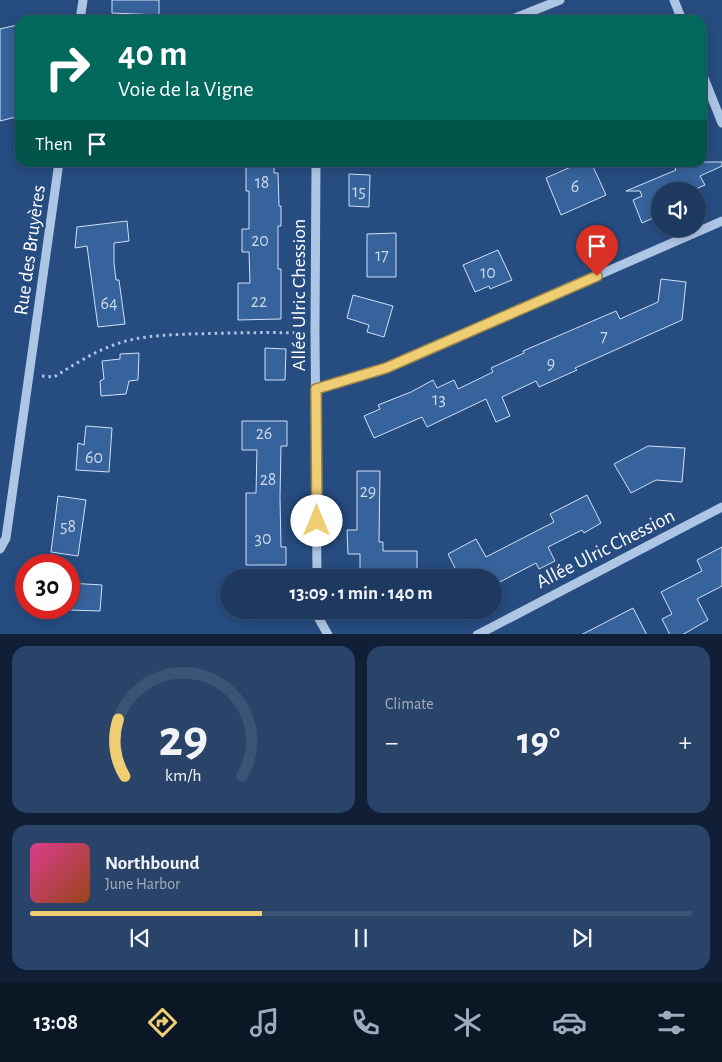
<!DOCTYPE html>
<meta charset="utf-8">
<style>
body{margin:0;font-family:"Alegreya Sans",sans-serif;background:#2a4469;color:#f1f3f6;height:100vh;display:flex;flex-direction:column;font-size:19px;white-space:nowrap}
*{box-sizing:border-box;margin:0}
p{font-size:16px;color:#a0acbd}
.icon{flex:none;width:28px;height:28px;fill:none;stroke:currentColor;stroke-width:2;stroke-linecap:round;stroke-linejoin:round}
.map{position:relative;height:634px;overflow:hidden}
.panel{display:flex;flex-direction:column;gap:12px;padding:12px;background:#101f35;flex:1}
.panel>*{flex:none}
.guide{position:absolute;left:15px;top:15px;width:692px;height:152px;border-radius:15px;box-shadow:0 2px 12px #0003,0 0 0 1px #3b5375;background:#00695c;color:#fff;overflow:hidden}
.buttons{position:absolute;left:651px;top:182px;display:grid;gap:10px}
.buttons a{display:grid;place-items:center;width:55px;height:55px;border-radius:50%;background:#1d3960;box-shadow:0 2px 12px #0003,0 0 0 1px #3b5375;font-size:25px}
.speed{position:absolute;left:15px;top:554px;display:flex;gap:10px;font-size:25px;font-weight:700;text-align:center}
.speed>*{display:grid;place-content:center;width:65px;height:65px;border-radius:50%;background:#1d3960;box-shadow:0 2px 12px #0003,0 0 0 1px #3b5375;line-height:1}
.speed .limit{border:8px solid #d22;background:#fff;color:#111}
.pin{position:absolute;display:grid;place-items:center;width:42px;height:42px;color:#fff;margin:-51px -21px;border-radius:50% 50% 50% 0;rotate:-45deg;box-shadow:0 0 5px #0007}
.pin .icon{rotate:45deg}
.me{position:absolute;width:55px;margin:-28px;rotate:0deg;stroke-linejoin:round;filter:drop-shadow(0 0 4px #0008)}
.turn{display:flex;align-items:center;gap:18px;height:105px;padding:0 20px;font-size:22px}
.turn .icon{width:65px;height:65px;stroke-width:2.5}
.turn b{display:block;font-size:35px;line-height:42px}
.then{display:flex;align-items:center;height:48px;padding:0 20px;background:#0003;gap:10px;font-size:19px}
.big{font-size:38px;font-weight:700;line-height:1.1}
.panel .card{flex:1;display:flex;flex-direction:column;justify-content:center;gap:8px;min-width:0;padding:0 18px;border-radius:15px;background:#2a4469}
.panel .dial{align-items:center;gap:0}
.dial svg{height:130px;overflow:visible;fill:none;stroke:#3b5375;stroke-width:7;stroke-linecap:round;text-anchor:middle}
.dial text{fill:#f1f3f6;stroke:none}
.song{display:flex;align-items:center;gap:15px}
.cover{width:60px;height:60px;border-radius:8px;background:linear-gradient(135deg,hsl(330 70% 55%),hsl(20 70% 35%))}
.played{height:5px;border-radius:2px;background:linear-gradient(90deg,#eecd73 35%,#3b5375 35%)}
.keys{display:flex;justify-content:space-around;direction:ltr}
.heat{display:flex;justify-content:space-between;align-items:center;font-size:28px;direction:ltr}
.panel .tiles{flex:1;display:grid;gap:12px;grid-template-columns:1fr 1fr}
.card:last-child{grid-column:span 2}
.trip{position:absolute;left:220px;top:569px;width:282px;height:50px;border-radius:25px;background:#1d3960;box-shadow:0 2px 12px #0003,0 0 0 1px #3b5375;font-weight:700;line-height:50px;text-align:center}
.tab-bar{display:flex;height:80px;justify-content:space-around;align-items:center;background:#0c1726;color:#a0acbd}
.tab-bar .icon{width:35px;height:35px}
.tab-bar .on{color:#eecd73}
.tab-bar b{font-size:22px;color:#f1f3f6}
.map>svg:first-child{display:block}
.building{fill:#37639c;stroke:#d1e0f5}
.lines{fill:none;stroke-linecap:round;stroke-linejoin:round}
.path{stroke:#aec6e6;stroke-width:3;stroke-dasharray:2.5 4;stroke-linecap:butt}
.minor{stroke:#aec6e6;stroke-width:9}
.route-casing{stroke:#9b854b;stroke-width:12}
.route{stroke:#eecd73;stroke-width:9}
.labels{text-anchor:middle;stroke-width:5;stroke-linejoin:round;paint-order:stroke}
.number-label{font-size:18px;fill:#cdd8e6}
.street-label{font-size:20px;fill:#fff;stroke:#274c80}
</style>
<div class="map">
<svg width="722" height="635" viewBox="0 0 722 635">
<rect width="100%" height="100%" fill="#274c80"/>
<path class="building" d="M112 0H159V15L112 13Z
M17 25 20 41V116L0 121V29Z
M246 162H274V173H278L279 206H281V226H278V269H281V319L238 320V283H250L249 252H242V229H249V191H246Z
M582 162H591L606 195 561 215 546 178Z
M673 162H722V166L700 176 705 185 691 191H660V215L642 223 633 200 642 196 640 191H626L676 170Z
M349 174 370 175 369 207 349 206Z
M127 221 129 241 114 243V263L116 280H119L125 324 98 327 87 246 75 248 77 227Z
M396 233V277H367V234Z
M498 250 512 280 490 289 489 286 475 292 463 265Z
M661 279 686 282 682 320 575 368 577 370 539 387 536 381 502 397 510 416 496 422 486 399 427 427 422 417 374 438 364 416 380 409 378 405 411 392 433 380 437 388 454 380 458 389 493 372 491 368 524 353 523 351 616 311 620 319 658 302Z
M353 295 393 306 384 337 367 332 369 325 347 318Z
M265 348 286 349 285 380H265Z
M139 353 138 380 129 381 126 394 101 396 100 381 104 379 102 361 120 359V354Z
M242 421H287V446H281L280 497 281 547H286V565H246V493H256L257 450H242Z
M86 426 112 428 109 472 76 470 78 443 84 445Z
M648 446 685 448 682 482 656 480 631 493 614 464Z
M357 471H380L379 542H383V551H417V571H360V554H348L347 530H357Z
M587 495 601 523 584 533 582 530 548 547 555 561 539 569 536 563 494 585V578H460L448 554 476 539 486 557 554 522 550 514Z
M58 496 86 500 78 556 51 552Z
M722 547V586L697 599 708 620 682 635H670L662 619 672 614 661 592 702 571 697 560Z
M69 583 102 585 100 611 69 610Z
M633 608 647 635H581Z"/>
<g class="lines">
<path class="path" d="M42 376 54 377C72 366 90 354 111 346 135 336 164 335 190 334 227 333 264 332 301 333"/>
<path class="minor" d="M674 0 682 20
M80 20 83 0
M510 20 560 0
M702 73 722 123
M316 162 315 333 317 578
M316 389 386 368 722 221
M0 549 6 538 59 162
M317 610V615L328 635
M477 635 722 507"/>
</g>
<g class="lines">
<defs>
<path id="route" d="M317 521 316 389 386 368 597 276"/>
</defs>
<use href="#route" class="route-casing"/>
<use href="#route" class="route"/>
</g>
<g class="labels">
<g class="number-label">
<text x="262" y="188">18</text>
<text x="575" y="192">6</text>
<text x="359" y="197">15</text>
<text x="260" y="246">20</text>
<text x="382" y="261">17</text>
<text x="488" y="278">10</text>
<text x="259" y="307">22</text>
<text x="109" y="309">64</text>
<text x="604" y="342">7</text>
<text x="551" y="369">9</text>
<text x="439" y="405">13</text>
<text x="264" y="439">26</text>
<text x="94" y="463">60</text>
<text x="268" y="485">28</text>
<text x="368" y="497">29</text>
<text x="68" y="532">58</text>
<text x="263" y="544">30</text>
</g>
<g class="street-label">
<text transform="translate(29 250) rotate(-82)" y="7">Rue des Bruyères</text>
<text transform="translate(298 295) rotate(-90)" y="7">Allée Ulric Chession</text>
<text transform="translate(605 548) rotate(-27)" y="7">Allée Ulric Chession</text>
</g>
</g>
</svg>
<div class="buttons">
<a><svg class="icon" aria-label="sound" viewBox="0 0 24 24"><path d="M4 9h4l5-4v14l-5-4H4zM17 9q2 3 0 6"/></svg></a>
</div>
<div class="speed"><div class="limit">30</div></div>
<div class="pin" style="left:597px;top:276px;background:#d93025"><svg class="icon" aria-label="arrive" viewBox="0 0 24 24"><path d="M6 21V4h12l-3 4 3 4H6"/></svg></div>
<svg class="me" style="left:317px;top:521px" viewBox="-20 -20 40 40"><circle r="19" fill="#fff"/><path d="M0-13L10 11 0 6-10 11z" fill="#eecd73"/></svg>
<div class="trip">13:09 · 1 min · 140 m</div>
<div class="guide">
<div class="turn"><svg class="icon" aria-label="right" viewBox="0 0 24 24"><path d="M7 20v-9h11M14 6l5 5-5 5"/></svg><div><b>40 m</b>Voie de la Vigne</div></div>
<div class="then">Then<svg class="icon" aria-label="arrive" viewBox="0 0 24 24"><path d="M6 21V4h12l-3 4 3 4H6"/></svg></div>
</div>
</div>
<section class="panel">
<div class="tiles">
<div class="card dial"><svg viewBox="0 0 100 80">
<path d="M14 69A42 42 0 1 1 86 69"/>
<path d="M14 69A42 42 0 0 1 10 34" stroke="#eecd73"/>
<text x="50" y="56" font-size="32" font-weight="700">29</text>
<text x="50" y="72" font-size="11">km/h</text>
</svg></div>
<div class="card"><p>Climate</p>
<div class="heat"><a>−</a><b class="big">19°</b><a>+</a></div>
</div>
<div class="card">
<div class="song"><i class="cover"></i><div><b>Northbound</b><p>June Harbor</p></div></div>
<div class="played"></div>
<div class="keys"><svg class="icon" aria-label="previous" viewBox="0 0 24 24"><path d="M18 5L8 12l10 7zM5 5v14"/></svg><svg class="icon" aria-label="pause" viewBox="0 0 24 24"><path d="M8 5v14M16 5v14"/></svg><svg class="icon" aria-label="next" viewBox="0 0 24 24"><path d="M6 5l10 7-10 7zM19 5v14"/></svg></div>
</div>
</div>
</section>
<nav class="tab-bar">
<b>13:08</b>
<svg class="icon on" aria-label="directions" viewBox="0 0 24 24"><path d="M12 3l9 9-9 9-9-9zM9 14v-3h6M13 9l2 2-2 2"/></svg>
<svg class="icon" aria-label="music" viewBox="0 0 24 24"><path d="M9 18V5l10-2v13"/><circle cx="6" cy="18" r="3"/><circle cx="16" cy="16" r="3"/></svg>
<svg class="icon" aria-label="phone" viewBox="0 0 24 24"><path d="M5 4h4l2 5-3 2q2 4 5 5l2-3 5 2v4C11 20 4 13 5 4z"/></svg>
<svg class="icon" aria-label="climate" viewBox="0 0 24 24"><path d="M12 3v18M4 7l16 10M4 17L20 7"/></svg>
<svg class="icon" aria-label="car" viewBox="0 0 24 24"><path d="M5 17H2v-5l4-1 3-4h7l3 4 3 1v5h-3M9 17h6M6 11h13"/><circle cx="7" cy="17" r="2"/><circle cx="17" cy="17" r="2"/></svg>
<svg class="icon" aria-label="filters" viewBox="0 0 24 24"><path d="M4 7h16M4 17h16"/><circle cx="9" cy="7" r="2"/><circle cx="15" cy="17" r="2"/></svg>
</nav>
